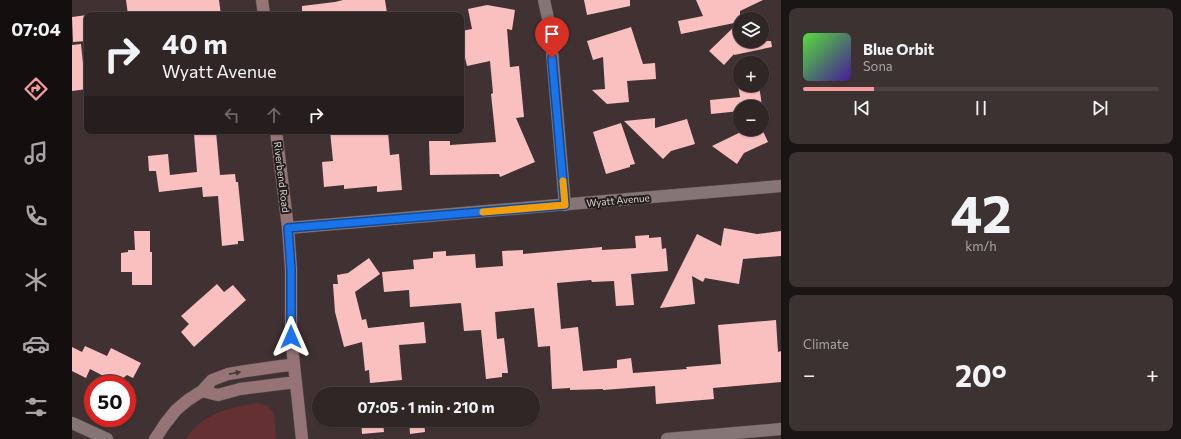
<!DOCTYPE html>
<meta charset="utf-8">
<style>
body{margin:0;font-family:Commissioner,sans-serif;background:#3c3232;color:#f1f3f6;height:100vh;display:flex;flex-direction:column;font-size:15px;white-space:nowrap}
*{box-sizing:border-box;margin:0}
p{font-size:13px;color:#a8a5a7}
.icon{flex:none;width:22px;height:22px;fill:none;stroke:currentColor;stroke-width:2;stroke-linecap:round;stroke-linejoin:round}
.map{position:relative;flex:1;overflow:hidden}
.drawer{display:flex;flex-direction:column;gap:8px;padding:8px;background:#1a1515;width:400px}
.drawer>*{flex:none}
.banner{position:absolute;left:12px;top:12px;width:380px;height:122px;border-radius:8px;box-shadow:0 1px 3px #0004,0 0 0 1px #4b4343;background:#302626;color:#f1f3f6;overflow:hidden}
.buttons{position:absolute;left:661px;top:12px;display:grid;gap:8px}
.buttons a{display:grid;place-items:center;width:36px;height:36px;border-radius:50%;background:#302626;box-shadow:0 1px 3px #0004,0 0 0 1px #4b4343;font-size:20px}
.speed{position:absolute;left:12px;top:375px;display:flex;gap:8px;font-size:20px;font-weight:700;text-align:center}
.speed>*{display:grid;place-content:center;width:52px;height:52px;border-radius:50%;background:#302626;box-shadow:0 1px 3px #0004,0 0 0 1px #4b4343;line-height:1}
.speed .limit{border:6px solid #d22;background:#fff;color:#111}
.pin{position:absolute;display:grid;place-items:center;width:34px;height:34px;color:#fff;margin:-41px -17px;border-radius:50% 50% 50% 0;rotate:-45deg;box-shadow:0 0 4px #0007}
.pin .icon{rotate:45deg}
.me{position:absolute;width:44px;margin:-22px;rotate:0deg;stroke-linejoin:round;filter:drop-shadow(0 0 3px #0008)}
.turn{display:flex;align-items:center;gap:14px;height:84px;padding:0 12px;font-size:18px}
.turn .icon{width:52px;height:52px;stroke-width:2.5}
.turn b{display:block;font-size:28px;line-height:34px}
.lanes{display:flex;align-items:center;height:38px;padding:0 12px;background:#0003;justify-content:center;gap:20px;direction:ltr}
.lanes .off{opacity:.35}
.big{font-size:30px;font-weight:700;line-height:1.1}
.drawer .widget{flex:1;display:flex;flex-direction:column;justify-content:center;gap:6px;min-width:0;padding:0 14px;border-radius:8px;background:#3c3232}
.drawer .dial{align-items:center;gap:0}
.dial b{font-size:52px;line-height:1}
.song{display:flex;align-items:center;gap:12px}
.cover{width:48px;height:48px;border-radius:6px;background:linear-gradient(135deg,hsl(110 70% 55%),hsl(260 70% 35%))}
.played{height:4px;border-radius:2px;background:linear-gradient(90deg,#f59b9c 20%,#4b4343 20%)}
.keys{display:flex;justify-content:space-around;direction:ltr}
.heat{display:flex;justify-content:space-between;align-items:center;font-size:22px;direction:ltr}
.trip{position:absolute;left:240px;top:387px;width:228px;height:40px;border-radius:20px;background:#302626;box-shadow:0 1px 3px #0004,0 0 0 1px #4b4343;font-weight:700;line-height:40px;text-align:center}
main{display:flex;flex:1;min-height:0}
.menu{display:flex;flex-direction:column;width:72px;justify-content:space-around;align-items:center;background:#130f0f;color:#a8a5a7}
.menu .icon{width:28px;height:28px}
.menu .selected{color:#f59b9c}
.menu b{font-size:18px;color:#f1f3f6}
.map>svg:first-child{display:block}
.green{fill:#643032}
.building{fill:#fabfbf}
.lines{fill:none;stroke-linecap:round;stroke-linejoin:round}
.minor-casing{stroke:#594e4d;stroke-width:13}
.tertiary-casing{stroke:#594e4d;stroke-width:13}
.secondary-casing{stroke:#594e4d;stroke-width:13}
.minor{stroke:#867575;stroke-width:12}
.tertiary{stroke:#867575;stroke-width:12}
.secondary{stroke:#967475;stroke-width:12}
.oneway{fill:#453636}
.route-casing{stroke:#114b97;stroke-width:10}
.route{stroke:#1a73e8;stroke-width:7}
.slow{stroke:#f59e0b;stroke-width:7}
.labels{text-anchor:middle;stroke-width:4;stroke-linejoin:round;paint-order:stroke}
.street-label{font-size:10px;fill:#ddd4d4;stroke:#221c1b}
</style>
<main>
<nav class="menu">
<b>07:04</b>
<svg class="icon selected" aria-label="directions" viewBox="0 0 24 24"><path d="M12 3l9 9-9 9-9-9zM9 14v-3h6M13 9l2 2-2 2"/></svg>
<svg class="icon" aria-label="music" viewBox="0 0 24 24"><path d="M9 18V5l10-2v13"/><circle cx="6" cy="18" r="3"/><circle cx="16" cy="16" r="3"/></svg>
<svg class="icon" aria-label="phone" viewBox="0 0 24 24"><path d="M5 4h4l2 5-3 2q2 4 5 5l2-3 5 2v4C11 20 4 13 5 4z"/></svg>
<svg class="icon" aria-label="climate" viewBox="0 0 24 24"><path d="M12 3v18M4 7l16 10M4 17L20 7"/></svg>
<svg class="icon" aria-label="car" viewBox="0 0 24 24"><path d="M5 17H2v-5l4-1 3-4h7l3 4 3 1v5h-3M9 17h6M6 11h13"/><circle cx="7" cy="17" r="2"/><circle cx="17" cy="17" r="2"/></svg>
<svg class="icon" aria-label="filters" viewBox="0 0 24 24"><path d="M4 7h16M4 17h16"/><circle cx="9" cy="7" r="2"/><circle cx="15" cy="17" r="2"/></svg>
</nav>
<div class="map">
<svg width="709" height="439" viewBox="0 0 709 439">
<rect width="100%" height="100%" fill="#403232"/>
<path class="green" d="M187 403C194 405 198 406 202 414L204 439H114C131 413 158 407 187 403Z"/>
<path class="building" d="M54 0H147L149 15H56Z
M271 0H313L315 13 300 15H230V6L263 2Z
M512 0H558V6L515 15Z
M624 0H691L668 11V41H699L700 47 662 55V54L652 65 637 51 667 22 609 34 606 21 631 16Z
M415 5 443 10 440 30 435 29 438 67 447 66 452 117 444 118 463 162 428 177 427 174 358 175 357 141H378V145L424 142 419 94 421 93 418 61 395 66 389 41V31L400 29 396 9Z
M15 15V41L1 42 0 17Z
M559 27 571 64 583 63 584 79 555 81 557 102 535 104 520 90 533 89 531 57 521 60 515 41Z
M9 44 12 73H15V89L0 91V45Z
M666 85H687L690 106 668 107V111L639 114 638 100 668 97Z
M583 118V128L615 119 623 144 599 151 591 159 552 121Z
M549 123 563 164 558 165V167L534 174 521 132Z
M675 129H690L696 142 672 153 665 164 640 146Z
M258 131H293V133L316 132 318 155 327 154 330 190 305 192V186L272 189V185L252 187 250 162 261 161Z
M144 132 148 175 163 174 164 182H166L172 241H166V244L150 246 146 196 131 197 130 187 87 192 84 171H77L76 156 96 154 98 175 125 172 122 134Z
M652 228 685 234 709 231V256L671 259 667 284 633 278 631 282 620 276 623 304 588 308 625 234 649 246Z
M62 231H78V252H80V285H60V272H49V253L56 252V250H63Z
M577 235V238L589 237 590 249 594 248 596 271 559 274 562 305 544 306 542 281 520 282 519 280 485 283 489 329 506 327 511 371 545 368V360L559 358 561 373 615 369 614 367 649 364 646 325 704 320 706 352 709 351V382L641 388 642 399 584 404 583 386 531 390V389L498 390V388L480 389 478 346 466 347 462 308 423 312 425 339 432 338 436 373H430V377L414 379 409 330 392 331 389 303 338 307 337 290 312 292 310 272 342 269 341 260 361 258V252L374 251V256L403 254 404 268 431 266 430 251 451 250V254L530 247V250L564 248 563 236Z
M297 258 308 274 283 292 290 320 294 319 296 328 352 322 354 343 327 345 330 380 298 383 297 370 293 371 290 342 272 347 263 312 261 284H266L265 275 276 273Z
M145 284 152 292 161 285 174 300 122 347 109 332 117 324 109 316Z
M13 346 35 356 39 348 69 363 61 378 55 375 45 383 18 369 14 378 0 371V347L10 352Z
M289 420H311L312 432 290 434Z
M337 420H352L353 432 338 434Z"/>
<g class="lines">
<defs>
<path id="minor" d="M472 0 478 28 493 205
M216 228 709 186
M595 439 709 429"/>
<path id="tertiary" d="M0 423 35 439"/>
<path id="secondary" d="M190 0 192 15
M204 131 216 228 219 269V337L230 439
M130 391 146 395 168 389 224 382
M83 439 93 424 104 410 116 400 130 391 140 380 156 374 174 371 209 366 222 365"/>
</defs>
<use href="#minor" class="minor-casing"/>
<use href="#tertiary" class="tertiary-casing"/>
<use href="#secondary" class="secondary-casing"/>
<use href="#minor" class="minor"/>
<use href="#tertiary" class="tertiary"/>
<use href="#secondary" class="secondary"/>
</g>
<defs><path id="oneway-solid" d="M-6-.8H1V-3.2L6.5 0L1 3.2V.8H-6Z"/></defs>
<use class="oneway" href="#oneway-solid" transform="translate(163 373) rotate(-11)"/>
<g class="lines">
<defs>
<path id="route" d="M219 337V269L216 228 493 205 480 58"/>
</defs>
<use href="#route" class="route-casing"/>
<use href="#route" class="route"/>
<path class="slow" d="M411 212 493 205 491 181"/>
</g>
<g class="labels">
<g class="street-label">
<text transform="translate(210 177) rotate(83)" y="4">Riverbend Road</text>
<text transform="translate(546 200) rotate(-5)" y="4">Wyatt Avenue</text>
</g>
</g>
</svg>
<div class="buttons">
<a><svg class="icon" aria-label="layers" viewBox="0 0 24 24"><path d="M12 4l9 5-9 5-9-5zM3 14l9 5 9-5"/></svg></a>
<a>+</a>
<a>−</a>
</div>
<div class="speed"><div class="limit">50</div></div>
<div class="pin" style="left:480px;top:58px;background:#d93025"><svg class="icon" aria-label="arrive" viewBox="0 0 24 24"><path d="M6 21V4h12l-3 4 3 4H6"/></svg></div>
<svg class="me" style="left:219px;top:337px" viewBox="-20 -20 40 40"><path d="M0-17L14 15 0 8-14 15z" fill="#1a73e8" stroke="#fff" stroke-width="4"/></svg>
<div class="trip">07:05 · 1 min · 210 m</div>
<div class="banner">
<div class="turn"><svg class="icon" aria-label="right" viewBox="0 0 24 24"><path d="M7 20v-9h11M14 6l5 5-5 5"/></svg><div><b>40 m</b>Wyatt Avenue</div></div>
<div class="lanes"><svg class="icon off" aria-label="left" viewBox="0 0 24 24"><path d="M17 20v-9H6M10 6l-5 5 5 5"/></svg><svg class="icon off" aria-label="ahead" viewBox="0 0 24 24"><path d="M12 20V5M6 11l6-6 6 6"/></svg><svg class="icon" aria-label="right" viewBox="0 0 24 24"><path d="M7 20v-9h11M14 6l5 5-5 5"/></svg></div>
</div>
</div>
<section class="drawer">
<div class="widget">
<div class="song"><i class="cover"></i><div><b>Blue Orbit</b><p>Sona</p></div></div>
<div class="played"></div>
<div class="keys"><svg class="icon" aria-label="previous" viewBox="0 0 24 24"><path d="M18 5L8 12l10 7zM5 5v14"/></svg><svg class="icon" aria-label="pause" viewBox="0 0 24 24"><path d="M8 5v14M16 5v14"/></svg><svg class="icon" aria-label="next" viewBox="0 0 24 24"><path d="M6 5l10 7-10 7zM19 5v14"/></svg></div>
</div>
<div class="widget dial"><b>42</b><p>km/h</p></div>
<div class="widget"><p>Climate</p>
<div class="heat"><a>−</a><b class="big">20°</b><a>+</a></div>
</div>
</section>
</main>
